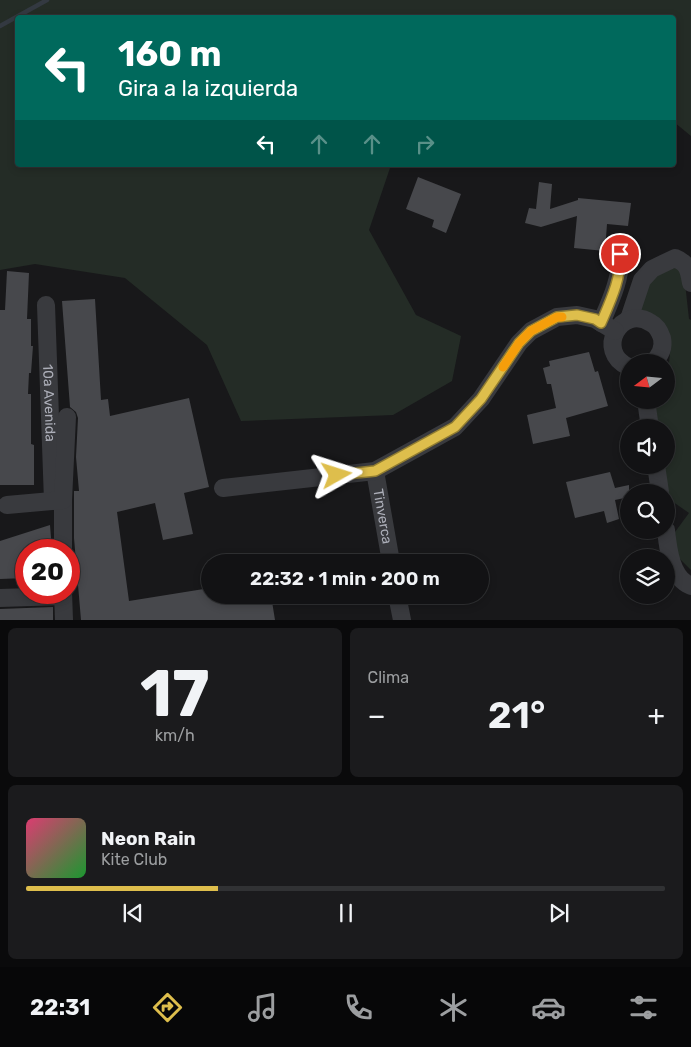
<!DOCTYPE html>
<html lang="es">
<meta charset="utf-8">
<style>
body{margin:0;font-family:Rubik,sans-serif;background:#1b1b1d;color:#f1f3f6;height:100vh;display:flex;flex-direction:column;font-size:19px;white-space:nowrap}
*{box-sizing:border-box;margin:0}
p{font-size:16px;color:#9c9ea0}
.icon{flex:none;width:28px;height:28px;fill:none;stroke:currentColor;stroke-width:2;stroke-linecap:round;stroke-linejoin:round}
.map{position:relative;height:620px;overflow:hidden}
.panel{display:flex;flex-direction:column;gap:8px;padding:8px;background:#0a0a0b;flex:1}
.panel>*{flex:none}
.guide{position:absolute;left:15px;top:15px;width:661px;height:152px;border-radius:5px;box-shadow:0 2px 8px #0003,0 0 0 1px #313234;background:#00695c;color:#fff;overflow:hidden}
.needle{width:32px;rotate:254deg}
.tools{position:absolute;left:620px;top:354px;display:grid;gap:10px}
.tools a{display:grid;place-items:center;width:55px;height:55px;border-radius:50%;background:#121214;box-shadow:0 2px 8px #0003,0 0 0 1px #313234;font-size:25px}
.speed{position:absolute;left:15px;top:539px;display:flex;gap:10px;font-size:25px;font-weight:700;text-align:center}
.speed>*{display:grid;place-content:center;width:65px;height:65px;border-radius:50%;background:#121214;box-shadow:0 2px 8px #0003,0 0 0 1px #313234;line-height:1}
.speed .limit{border:8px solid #d22;background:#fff;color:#111}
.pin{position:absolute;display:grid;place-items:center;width:42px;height:42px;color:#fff;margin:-21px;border:2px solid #fff;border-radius:50%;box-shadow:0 1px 5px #0007}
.me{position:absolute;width:55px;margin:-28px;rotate:84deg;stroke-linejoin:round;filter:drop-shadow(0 0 4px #0008)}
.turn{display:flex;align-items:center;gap:18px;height:105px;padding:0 20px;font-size:22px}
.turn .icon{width:65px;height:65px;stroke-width:2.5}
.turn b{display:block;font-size:35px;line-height:42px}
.lanes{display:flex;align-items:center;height:48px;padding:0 20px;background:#0003;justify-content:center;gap:25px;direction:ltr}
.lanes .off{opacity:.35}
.big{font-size:38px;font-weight:600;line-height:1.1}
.panel .card{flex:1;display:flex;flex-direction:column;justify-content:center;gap:8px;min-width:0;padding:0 18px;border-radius:8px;background:#1b1b1d}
.panel .dial{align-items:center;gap:0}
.dial b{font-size:65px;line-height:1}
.song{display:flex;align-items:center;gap:15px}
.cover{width:60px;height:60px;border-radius:8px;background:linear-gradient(135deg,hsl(340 70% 55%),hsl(130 70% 35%))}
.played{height:5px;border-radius:2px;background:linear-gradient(90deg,#debe4c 30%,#313234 30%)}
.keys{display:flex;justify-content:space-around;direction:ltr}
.heat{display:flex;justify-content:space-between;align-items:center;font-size:28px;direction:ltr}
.panel .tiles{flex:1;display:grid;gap:8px;grid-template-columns:1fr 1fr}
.card:last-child{grid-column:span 2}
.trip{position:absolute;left:201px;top:554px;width:288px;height:50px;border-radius:25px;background:#121214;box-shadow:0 2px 8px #0003,0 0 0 1px #313234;font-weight:600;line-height:50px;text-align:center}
.dock{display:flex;height:80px;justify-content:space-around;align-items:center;background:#070708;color:#9c9ea0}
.dock .icon{width:35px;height:35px}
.dock .selected{color:#debe4c}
.dock b{font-size:22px;color:#f1f3f6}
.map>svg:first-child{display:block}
.green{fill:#242c26}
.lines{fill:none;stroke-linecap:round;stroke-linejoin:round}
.stream{stroke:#333941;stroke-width:4.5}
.building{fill:#47484c}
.minor{stroke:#393a3e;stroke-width:18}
.route-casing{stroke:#907c31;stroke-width:12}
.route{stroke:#debe4c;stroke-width:9}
.slow{stroke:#f59e0b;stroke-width:9}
.labels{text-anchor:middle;stroke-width:5;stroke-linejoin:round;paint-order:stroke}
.street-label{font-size:14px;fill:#acaeb8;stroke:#131315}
</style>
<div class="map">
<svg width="691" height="620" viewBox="0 0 691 620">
<rect width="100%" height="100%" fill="#18181a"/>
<path class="green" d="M0 0H691V136L674 122V18H18V165H391L369 230 416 315 461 336 452 381 393 415 241 421 207 345 125 278 35 264 0 270Z
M683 265 689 319 691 320V570L676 555 675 532 689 513 666 497 653 465H666V428L648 427 647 400H666V374L668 372 671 344 633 317 654 275Z"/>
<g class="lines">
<path class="stream" d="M0 26 47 0"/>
</g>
<path class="building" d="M418 177 461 194 446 233 432 227 434 220 406 209Z
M539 182 552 184 550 209 578 200V198L631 203 628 226 607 224 605 251 574 248 577 216 541 227 525 223 529 208 536 209Z
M7 271 29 273 27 319H31V346H33L31 373H29L28 394H31V444L34 445V485H0V310H5Z
M95 299 101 400 108 399 110 416 189 398 209 487 184 493 193 534 163 540 155 503 117 512 129 601 210 588V595H271L275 620H81L74 538V491H79L76 457 78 418 76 412 70 407 62 301Z
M589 352 595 372 598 371 608 406 566 418 570 436 533 444 527 415 556 408 551 384H547L543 368 550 366 549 361Z
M610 472 615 488 629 485V497L615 500 619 519 607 523 604 511 575 518 566 482Z
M50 525 52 550H26V578L0 579V541Z
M53 607V620H0V609Z"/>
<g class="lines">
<g class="minor">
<path id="s1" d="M46 305 53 501"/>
<path d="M629 319 642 280 652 269 675 258C688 263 689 271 691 283"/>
<path d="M601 323C610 302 622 277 620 254"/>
<path d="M629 367C594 352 621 303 651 323 657 326 660 332 662 338 664 348 660 356 653 362"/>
<path d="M646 400 650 428"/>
<path d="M656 465 660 492"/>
<path id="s2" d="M375 471 391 562"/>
<path d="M223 488 375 471 455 427 481 399 519 343 531 331 557 317 577 315 595 319 615 331"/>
<path d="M63 500V550"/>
<path d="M7 505 63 500 67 417"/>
<path d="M666 530C668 549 671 578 691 586"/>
<path d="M63 592 64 620"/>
<path d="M397 595 402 620"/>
<path d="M0 598 63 596"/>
</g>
</g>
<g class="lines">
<defs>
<path id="route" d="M337 475 375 471 455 427 481 399 519 343 531 331 557 317 577 315 595 319 601 323C610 302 622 277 620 254"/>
</defs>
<use href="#route" class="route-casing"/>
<use href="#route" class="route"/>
<path class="slow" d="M503 367 519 343 531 331 557 317H562"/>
</g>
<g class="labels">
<g class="street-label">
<text dy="5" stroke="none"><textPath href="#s1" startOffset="98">10a Avenida</textPath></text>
<text dy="5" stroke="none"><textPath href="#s2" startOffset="46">Tinverca</textPath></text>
</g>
</g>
</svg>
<div class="tools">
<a><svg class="needle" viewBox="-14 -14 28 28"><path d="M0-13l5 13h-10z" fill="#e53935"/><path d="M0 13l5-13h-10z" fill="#9c9ea0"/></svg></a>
<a><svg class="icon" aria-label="sound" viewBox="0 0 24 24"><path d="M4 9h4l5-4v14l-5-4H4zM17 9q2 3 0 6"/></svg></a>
<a><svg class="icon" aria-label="search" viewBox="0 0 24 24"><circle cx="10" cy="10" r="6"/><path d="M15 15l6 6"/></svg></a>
<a><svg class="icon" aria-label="layers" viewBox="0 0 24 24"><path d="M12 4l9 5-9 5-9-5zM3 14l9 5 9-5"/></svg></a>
</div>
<div class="speed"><div class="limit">20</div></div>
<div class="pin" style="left:620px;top:254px;background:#d93025"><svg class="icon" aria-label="arrive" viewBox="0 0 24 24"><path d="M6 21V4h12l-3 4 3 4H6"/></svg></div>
<svg class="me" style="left:337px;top:475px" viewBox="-20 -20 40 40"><path d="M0-17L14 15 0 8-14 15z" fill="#debe4c" stroke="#fff" stroke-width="4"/></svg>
<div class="trip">22:32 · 1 min · 200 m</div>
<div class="guide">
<div class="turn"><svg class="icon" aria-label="left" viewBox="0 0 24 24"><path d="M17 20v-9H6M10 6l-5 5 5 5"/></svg><div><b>160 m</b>Gira a la izquierda</div></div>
<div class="lanes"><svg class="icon" aria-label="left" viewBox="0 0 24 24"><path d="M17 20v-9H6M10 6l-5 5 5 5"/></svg><svg class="icon off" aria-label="ahead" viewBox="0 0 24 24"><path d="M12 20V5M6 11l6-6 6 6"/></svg><svg class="icon off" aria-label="ahead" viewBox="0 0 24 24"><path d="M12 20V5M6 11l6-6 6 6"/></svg><svg class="icon off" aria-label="right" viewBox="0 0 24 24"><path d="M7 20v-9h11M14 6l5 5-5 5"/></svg></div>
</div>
</div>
<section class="panel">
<div class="tiles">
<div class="card dial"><b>17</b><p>km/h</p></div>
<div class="card"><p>Clima</p>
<div class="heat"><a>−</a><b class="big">21°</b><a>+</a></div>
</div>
<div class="card">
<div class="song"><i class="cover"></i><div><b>Neon Rain</b><p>Kite Club</p></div></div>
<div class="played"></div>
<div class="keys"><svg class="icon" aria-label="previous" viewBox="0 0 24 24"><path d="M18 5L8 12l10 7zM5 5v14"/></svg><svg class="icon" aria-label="pause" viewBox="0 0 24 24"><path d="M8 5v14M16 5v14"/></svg><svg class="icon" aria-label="next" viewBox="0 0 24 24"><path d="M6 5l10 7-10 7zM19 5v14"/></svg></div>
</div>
</div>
</section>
<nav class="dock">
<b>22:31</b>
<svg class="icon selected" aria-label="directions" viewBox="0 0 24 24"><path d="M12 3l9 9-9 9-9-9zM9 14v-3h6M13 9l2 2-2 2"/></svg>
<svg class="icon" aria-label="music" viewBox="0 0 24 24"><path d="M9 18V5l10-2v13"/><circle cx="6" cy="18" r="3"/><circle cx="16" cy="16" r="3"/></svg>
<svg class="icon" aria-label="phone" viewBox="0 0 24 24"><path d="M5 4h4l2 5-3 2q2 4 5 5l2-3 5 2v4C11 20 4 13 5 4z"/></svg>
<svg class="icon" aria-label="climate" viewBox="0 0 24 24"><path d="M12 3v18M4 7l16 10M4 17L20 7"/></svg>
<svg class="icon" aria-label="car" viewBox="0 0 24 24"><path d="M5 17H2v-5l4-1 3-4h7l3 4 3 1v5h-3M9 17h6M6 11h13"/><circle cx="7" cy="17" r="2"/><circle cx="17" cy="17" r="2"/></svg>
<svg class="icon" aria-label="filters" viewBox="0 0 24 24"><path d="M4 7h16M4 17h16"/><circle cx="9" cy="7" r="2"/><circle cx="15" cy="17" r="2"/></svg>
</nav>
